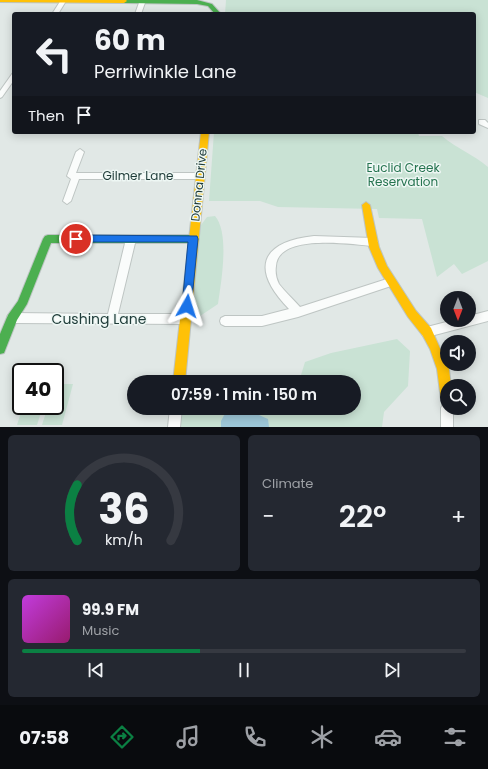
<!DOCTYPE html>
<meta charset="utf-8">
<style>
body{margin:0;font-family:Poppins,sans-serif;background:#242831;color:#f1f3f6;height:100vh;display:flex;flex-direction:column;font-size:15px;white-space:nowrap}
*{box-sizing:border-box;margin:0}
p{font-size:13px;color:#9ea1a6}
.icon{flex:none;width:22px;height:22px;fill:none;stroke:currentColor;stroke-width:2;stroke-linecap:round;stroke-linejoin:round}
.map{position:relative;height:427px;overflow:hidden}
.sheet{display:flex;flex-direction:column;gap:8px;padding:8px;background:#0d0f14;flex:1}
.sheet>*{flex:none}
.top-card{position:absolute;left:12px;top:12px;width:464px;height:122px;border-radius:4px;box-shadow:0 2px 10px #0003;background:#171b24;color:#f1f3f6;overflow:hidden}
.needle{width:26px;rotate:180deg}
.controls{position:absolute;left:440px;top:291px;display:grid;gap:8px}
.controls a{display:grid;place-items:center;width:36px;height:36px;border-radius:50%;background:#171b24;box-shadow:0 2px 10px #0003;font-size:20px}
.speed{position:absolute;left:12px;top:363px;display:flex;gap:8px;font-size:20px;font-weight:700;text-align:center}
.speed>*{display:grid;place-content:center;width:52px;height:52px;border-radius:50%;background:#171b24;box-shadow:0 2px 10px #0003;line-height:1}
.speed .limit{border:2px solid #111;border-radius:6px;background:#fff;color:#111}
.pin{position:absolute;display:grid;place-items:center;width:34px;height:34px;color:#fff;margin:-17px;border:2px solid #fff;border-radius:50%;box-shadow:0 1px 4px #0007}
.me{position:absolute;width:44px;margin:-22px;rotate:6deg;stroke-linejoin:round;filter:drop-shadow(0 0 3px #0008)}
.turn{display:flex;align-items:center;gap:14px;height:84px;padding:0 16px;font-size:18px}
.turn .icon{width:52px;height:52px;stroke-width:2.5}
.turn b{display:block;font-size:28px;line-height:34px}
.then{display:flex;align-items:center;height:38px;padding:0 16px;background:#0003;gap:8px;font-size:15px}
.big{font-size:30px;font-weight:600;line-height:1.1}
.sheet .card{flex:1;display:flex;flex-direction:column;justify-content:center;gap:6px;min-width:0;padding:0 14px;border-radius:6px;background:#242831}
.sheet .dial{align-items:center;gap:0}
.dial svg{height:104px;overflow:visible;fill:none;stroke:#363941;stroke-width:7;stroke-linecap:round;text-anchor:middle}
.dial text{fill:#f1f3f6;stroke:none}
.song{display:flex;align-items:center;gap:12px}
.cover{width:48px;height:48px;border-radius:6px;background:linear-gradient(135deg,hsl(290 70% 55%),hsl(320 70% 35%))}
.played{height:4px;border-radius:2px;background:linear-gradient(90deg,#0b8043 40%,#363941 40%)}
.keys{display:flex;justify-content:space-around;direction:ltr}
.heat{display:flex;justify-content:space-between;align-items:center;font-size:22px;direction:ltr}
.sheet .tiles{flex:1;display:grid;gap:8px;grid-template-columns:1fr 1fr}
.card:last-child{grid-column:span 2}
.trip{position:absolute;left:127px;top:375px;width:234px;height:40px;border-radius:20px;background:#171b24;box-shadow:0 2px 10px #0003;font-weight:600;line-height:40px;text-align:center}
.dock{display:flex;height:64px;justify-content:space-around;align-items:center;background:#090b0e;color:#9ea1a6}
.dock .icon{width:28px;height:28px}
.dock .selected{color:#0b8043}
.dock b{font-size:18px;color:#f1f3f6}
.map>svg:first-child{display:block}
.green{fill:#c9e2d4}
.water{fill:#9ec8d9}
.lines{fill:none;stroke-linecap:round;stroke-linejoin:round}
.street-casing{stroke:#bec5c3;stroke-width:2}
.fast-casing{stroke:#bdc5c3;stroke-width:2}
.slow-casing{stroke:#bdc5c3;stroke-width:2}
.street{fill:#fafcfb;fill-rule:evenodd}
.fast{fill:#4caf50;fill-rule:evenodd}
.slow{fill:#ffc107;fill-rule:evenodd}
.route{fill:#1a73e8;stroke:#114b97}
.labels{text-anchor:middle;stroke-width:3;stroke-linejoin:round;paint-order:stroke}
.park-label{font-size:12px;fill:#267450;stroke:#eef7f4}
.street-label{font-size:12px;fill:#1e3b38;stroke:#eef7f4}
.near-street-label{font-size:14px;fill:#1e3b38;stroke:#eef7f4}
</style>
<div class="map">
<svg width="488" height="427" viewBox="0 0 488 427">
<rect width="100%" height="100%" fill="#e1e8e6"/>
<path class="green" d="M226 0H488V98L474 92V14H225Z
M214 132H418L419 136H442C457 149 473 154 488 167V261L462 274 454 264 437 277 422 219 379 218 377 209 278 207 260 201H209Z
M215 216C230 233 221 283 218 304L200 316 192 301 201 225 207 217Z
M397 339 410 351 408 386 384 412 382 427H174L176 408H354V382H269L301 375 305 362 331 353Z
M55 384H73L62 425H42L48 406H55Z
M23 406H43L37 425H17Z"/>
<path class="water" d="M228 408 246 409 268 419 269 427H221V421Z"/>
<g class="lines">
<defs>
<path id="street" d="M61 0 66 1 58 14H52Z
M140 0H146L141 14H135Z
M14 73V80L2 97 0 98V91L12 74Z
M479 120H485L488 123V128L479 124Z
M80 149 84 152 76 173H201L205 176 201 179H79L71 201 67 204 63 201 71 179 67 176 76 152Z
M131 235 134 236 136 239 118 314H186L190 316 191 319 190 322 186 324 12 323 8 321 7 318 8 315 12 313 108 314 126 239 128 236Z
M314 236 373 238 376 239 378 242 376 245 373 246C351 244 278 233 276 266 275 272 276 278 279 284 285 292 293 299 300 307L390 278 394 279 395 282 394 285 298 317 262 326H225L221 324 220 321 221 318 225 316H262L289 309C251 270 259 242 314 236Z
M488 311V321L427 337 423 336 421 332 423 328 427 327 454 320H469V316Z
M447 402V408H453V427H441V408L443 404Z
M170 408H182L180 427H168Z"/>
<path id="fast" d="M122 0H197L212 4 221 14H215L208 6 197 4 124 3 122 2Z
M48 235H194L197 236 199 239 197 242 194 243H51L27 304 17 320 4 353 0 354V334L8 315 18 301 43 239 45 236Z"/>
<path id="slow" d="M0 0H126L127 1 124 3 0 2Z
M201 132H209L185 382H173Z
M366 202 370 205 379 247 387 266 416 311 431 328 449 369 451 386H447V406L443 404 441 400 437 369 430 349 423 336 408 317 378 268 369 247 362 205Z"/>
</defs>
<use href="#street" class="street-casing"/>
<use href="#fast" class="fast-casing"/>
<use href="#slow" class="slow-casing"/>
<use href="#street" class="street"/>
<use href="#fast" class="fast"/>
<use href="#slow" class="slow"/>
</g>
<path class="route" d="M76 235 197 236 198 239 191 309H183L182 306 188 242H76L71 239Z"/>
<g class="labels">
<g class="park-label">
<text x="403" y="172">Euclid Creek<tspan x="403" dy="14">Reservation</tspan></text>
</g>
<g class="street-label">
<text x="138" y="180">Gilmer Lane</text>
<text transform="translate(199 185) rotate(-84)" y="4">Donna Drive</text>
</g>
<g class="near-street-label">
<text x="99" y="324">Cushing Lane</text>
</g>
</g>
</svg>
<div class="controls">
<a><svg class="needle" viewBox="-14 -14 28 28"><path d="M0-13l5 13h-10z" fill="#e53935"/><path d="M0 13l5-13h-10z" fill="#9ea1a6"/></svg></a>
<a><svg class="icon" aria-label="sound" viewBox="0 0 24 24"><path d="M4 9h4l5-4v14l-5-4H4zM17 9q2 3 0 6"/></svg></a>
<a><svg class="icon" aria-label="search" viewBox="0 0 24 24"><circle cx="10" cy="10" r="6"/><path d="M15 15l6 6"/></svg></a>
</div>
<div class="speed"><div class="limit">40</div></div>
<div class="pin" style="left:76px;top:239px;background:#d93025"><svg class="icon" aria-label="arrive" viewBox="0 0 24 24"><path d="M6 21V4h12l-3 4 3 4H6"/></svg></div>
<svg class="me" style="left:187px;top:306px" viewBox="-20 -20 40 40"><path d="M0-17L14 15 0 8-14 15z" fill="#1a73e8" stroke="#fff" stroke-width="4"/></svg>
<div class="trip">07:59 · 1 min · 150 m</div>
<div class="top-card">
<div class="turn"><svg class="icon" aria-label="left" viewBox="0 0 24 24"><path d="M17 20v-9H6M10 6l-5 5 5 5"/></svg><div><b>60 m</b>Perriwinkle Lane</div></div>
<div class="then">Then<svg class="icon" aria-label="arrive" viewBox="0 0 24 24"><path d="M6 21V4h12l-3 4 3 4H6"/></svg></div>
</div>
</div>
<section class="sheet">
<div class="tiles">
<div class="card dial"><svg viewBox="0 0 100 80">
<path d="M14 69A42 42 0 1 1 86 69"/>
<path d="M14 69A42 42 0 0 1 14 26" stroke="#0b8043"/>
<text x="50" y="56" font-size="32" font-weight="700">36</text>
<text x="50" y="72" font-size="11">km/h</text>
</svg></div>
<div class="card"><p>Climate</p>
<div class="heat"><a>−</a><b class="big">22°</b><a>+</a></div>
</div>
<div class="card">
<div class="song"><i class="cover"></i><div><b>99.9 FM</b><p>Music</p></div></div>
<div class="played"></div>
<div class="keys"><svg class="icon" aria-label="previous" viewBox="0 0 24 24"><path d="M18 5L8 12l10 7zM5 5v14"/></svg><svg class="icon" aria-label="pause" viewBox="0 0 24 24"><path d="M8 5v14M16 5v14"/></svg><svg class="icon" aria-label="next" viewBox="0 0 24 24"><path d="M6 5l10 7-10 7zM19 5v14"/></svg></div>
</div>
</div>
</section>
<nav class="dock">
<b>07:58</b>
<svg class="icon selected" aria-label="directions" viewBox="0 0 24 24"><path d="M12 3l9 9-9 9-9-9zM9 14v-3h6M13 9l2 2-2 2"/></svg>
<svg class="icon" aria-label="music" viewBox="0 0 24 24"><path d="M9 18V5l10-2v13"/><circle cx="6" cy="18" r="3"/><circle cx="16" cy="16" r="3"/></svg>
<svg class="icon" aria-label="phone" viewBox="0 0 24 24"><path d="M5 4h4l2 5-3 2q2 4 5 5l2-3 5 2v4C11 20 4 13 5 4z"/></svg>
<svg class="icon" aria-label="climate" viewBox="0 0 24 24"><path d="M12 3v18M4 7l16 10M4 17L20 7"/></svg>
<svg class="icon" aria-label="car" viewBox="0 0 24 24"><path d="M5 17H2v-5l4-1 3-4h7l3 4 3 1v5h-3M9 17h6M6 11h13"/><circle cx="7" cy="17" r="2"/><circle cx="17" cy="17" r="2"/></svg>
<svg class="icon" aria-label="filters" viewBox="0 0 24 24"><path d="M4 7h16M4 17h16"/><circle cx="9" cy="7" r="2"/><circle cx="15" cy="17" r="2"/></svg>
</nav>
